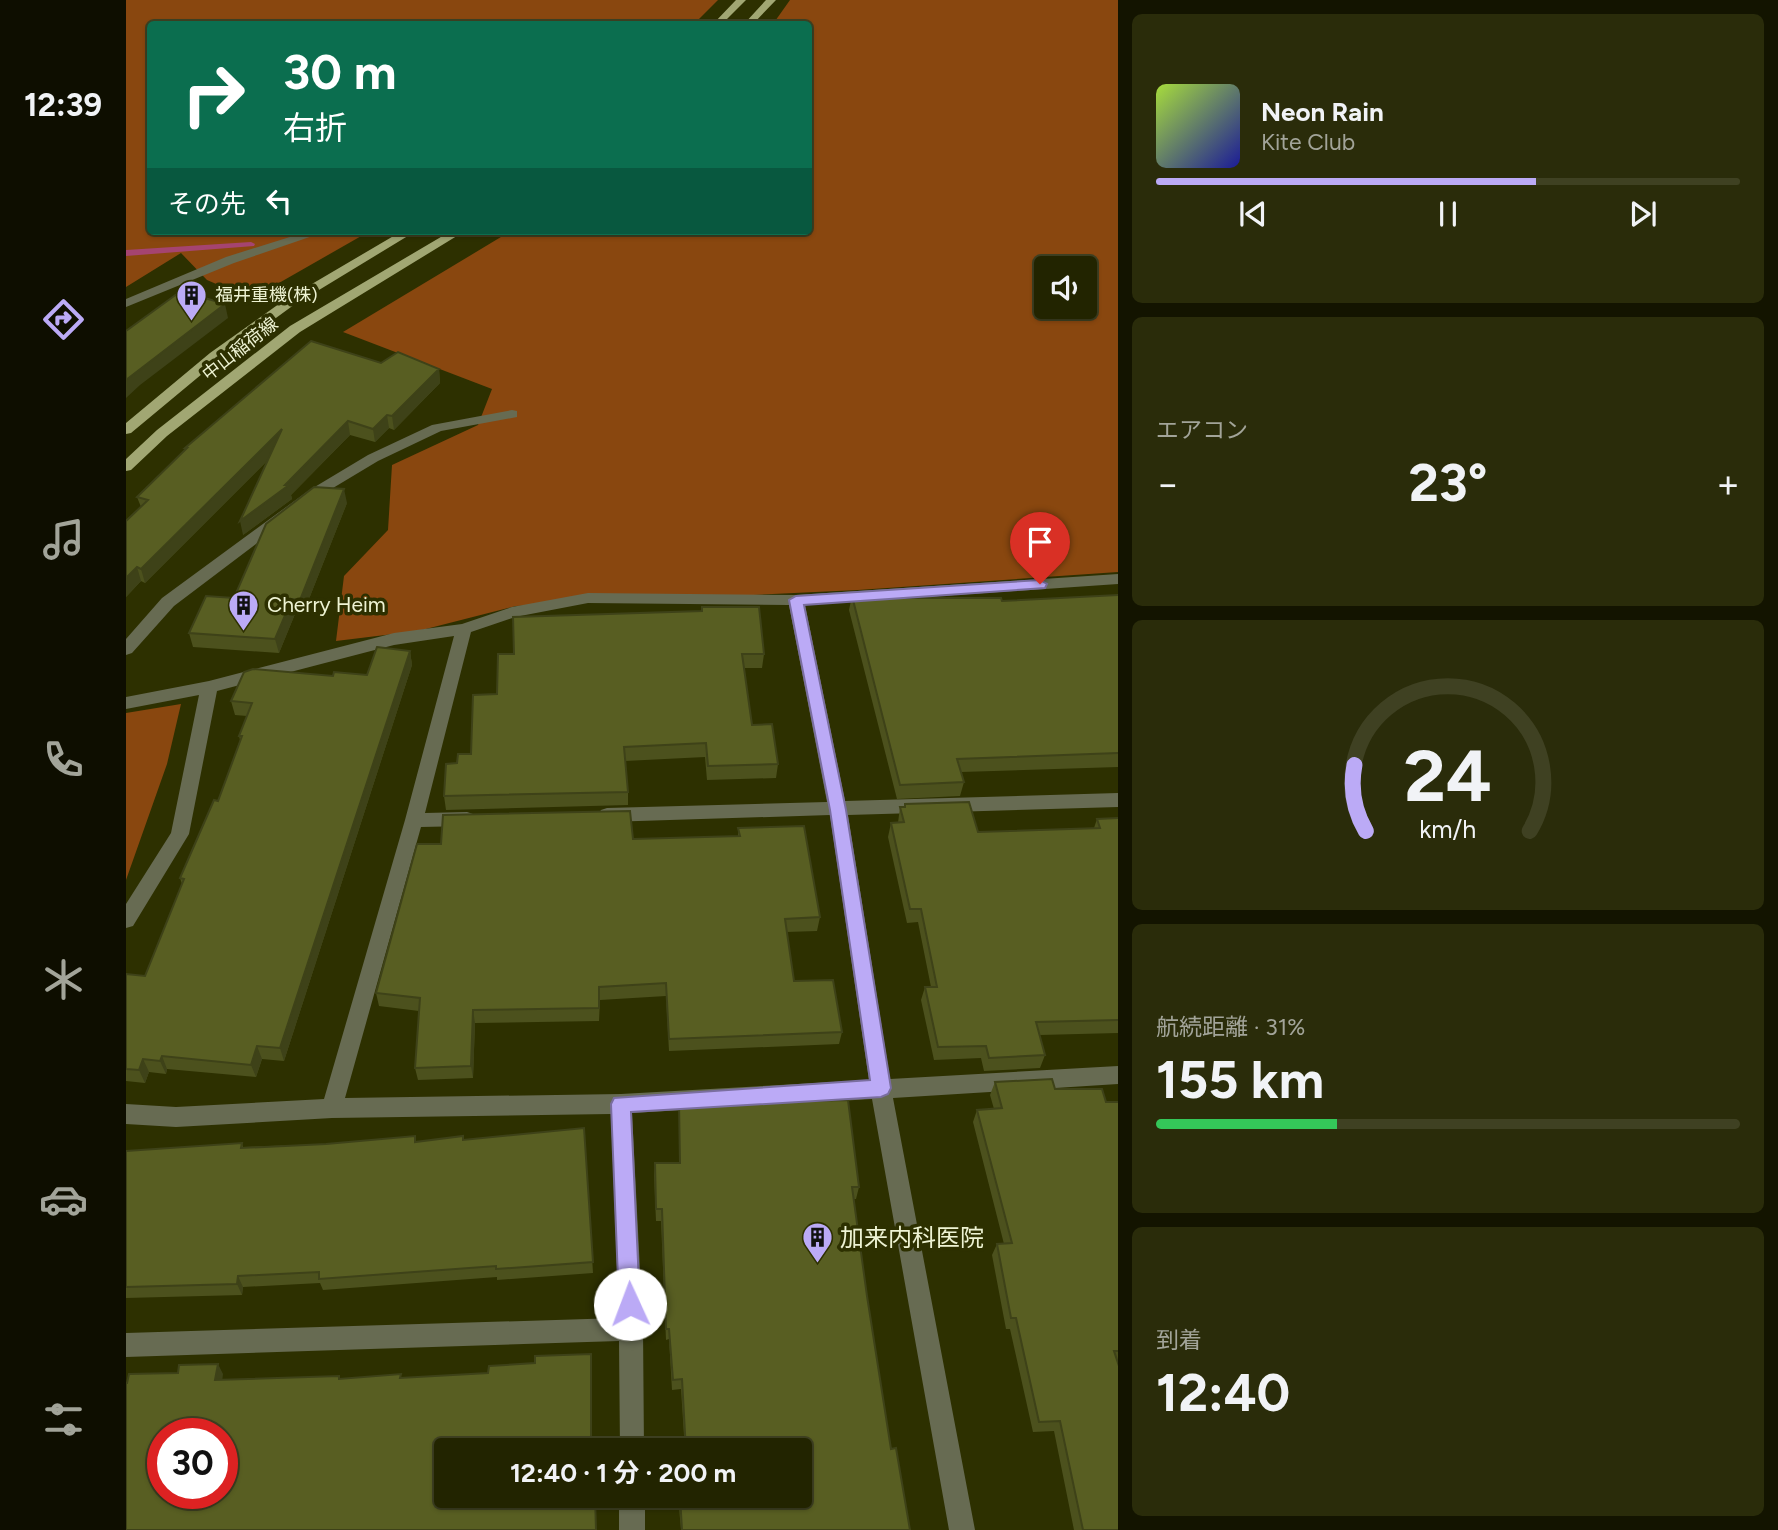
<!DOCTYPE html>
<html lang="ja">
<meta charset="utf-8">
<style>
body{margin:0;font-family:Figtree,"Noto Sans JP",sans-serif;background:#2a2c0a;color:#f1f3f6;height:100vh;display:flex;flex-direction:column;font-size:26px;white-space:nowrap}
*{box-sizing:border-box;margin:0}
p{font-size:23px;color:#a2a499}
.icon{flex:none;width:38px;height:38px;fill:none;stroke:currentColor;stroke-width:2;stroke-linecap:round;stroke-linejoin:round}
.map{position:relative;flex:1;overflow:hidden}
.sheet{display:flex;flex-direction:column;gap:14px;padding:14px;background:#131400;width:660px}
.sheet>*{flex:none}
.guide{position:absolute;left:21px;top:21px;width:665px;height:214px;border-radius:7px;box-shadow:0 2px 5px #0004,0 0 0 2px #3f4122;background:#0b6e4f;color:#fff;overflow:hidden}
.controls{position:absolute;left:908px;top:256px;display:grid;gap:14px}
.controls a{display:grid;place-items:center;width:63px;height:63px;border-radius:7px;background:#222400;box-shadow:0 2px 5px #0004,0 0 0 2px #3f4122;font-size:35px}
.speed{position:absolute;left:21px;top:1418px;display:flex;gap:14px;font-size:35px;font-weight:700;text-align:center}
.speed>*{display:grid;place-content:center;width:91px;height:91px;border-radius:50%;background:#222400;box-shadow:0 2px 5px #0004,0 0 0 2px #3f4122;line-height:1}
.speed .limit{border:10px solid #d22;background:#fff;color:#111}
.pin{position:absolute;display:grid;place-items:center;width:60px;height:60px;color:#fff;margin:-72px -30px;border-radius:50% 50% 50% 0;rotate:-45deg;box-shadow:0 0 7px #0007}
.pin .icon{rotate:45deg}
.me{position:absolute;width:77px;margin:-38px;rotate:358deg;stroke-linejoin:round;filter:drop-shadow(0 0 5px #0008)}
.turn{display:flex;align-items:center;gap:24px;height:147px;padding:0 21px;font-size:32px}
.turn .icon{width:91px;height:91px;stroke-width:2.5}
.turn b{display:block;font-size:49px;line-height:60px}
.then{display:flex;align-items:center;height:66px;padding:0 21px;background:#0003;gap:14px;font-size:26px}
.big{font-size:52px;font-weight:700;line-height:1.1}
.sheet .widget{flex:1;display:flex;flex-direction:column;justify-content:center;gap:10px;min-width:0;padding:0 24px;border-radius:10px;background:#2a2c0a}
.sheet .dial{align-items:center;gap:0}
.dial svg{height:182px;overflow:visible;fill:none;stroke:#3f4122;stroke-width:7;stroke-linecap:round;text-anchor:middle}
.dial text{fill:#f1f3f6;stroke:none}
.song{display:flex;align-items:center;gap:21px}
.cover{width:84px;height:84px;border-radius:10px;background:linear-gradient(135deg,hsl(80 70% 55%),hsl(240 70% 35%))}
.played{height:7px;border-radius:4px;background:linear-gradient(90deg,#bbaaf6 65%,#3f4122 65%)}
.keys{display:flex;justify-content:space-around;direction:ltr}
.heat{display:flex;justify-content:space-between;align-items:center;font-size:38px;direction:ltr}
.charge{height:10px;border-radius:5px;background:linear-gradient(90deg,#34c759 31%,#3f4122 0)}
.trip{position:absolute;left:308px;top:1438px;width:378px;height:70px;border-radius:7px;background:#222400;box-shadow:0 2px 5px #0004,0 0 0 2px #3f4122;font-weight:700;line-height:70px;text-align:center}
main{display:flex;flex:1;min-height:0}
.menu{display:flex;flex-direction:column;width:126px;justify-content:space-around;align-items:center;background:#0e0e00;color:#a2a499}
.menu .icon{width:49px;height:49px}
.menu .current{color:#bbaaf6}
.menu b{font-size:32px;color:#f1f3f6}
.map>svg:first-child{display:block}
.forest{fill:#89470f;fill-rule:evenodd}
.lines{fill:none;stroke-linecap:round;stroke-linejoin:round}
.stream{fill:#a54470;fill-rule:evenodd}
.minor{fill:#676b52;fill-rule:evenodd}
.major{fill:#a1a773;fill-rule:evenodd}
.wall{fill:#4c511d}
.shaded-wall{fill:#3e4218}
.building{fill:#585e22;stroke:#3e4218;stroke-width:2;fill-rule:evenodd}
.route{fill:#bbaaf6;stroke:#7a6ea0;stroke-width:2}
.labels{text-anchor:middle;stroke-width:7;stroke-linejoin:round;paint-order:stroke}
.far-poi-label{font-size:18px;fill:#eef3d3;stroke:#2d3000;text-anchor:start}
.far-street-label{font-size:18px;fill:#eef3d3;stroke:#2d3000}
.poi-label{font-size:21px;fill:#eef3d3;stroke:#2d3000;text-anchor:start}
.near-poi-label{font-size:24px;fill:#eef3d3;stroke:#2d3000;text-anchor:start}
</style>
<main>
<nav class="menu">
<b>12:39</b>
<svg class="icon current" aria-label="directions" viewBox="0 0 24 24"><path d="M12 3l9 9-9 9-9-9zM9 14v-3h6M13 9l2 2-2 2"/></svg>
<svg class="icon" aria-label="music" viewBox="0 0 24 24"><path d="M9 18V5l10-2v13"/><circle cx="6" cy="18" r="3"/><circle cx="16" cy="16" r="3"/></svg>
<svg class="icon" aria-label="phone" viewBox="0 0 24 24"><path d="M5 4h4l2 5-3 2q2 4 5 5l2-3 5 2v4C11 20 4 13 5 4z"/></svg>
<svg class="icon" aria-label="climate" viewBox="0 0 24 24"><path d="M12 3v18M4 7l16 10M4 17L20 7"/></svg>
<svg class="icon" aria-label="car" viewBox="0 0 24 24"><path d="M5 17H2v-5l4-1 3-4h7l3 4 3 1v5h-3M9 17h6M6 11h13"/><circle cx="7" cy="17" r="2"/><circle cx="17" cy="17" r="2"/></svg>
<svg class="icon" aria-label="filters" viewBox="0 0 24 24"><path d="M4 7h16M4 17h16"/><circle cx="9" cy="7" r="2"/><circle cx="15" cy="17" r="2"/></svg>
</nav>
<div class="map">
<svg width="993" height="1530" viewBox="0 0 993 1530">
<rect width="100%" height="100%" fill="#2d3000"/>
<path class="forest" d="M0 0H592L568 24H24V231H244L125 299 81 280 55 253 0 287Z
M664 0H992V572L732 590 390 606 292 631 210 641 218 576 262 530 266 465 352 425 366 389 217 332 385 231H682V24H647ZM920 268H959V306H920Z
M55 704 41 764 0 880V713Z"/>
<g class="lines">
<path class="stream" d="M125 242 129 244 128 246 0 256V250Z"/>
<path class="minor" d="M183 231H201L108 263 0 307V299L100 257Z
M386 410 391 411V417L315 431 252 461 192 497 48 606 6 653 0 655V639L36 598 182 491 242 455 306 425Z
M993 574V584L679 605 719 801 993 793V807L722 815 764 1079 993 1066V1084L767 1098 849 1530H823L746 1099 506 1113 517 1329 518 1451H494L493 1341 0 1357V1333L493 1318 485 1114 206 1118 50 1127 0 1124V1104L50 1107 198 1099 279 820 328 636 268 645 91 691 63 834 7 926 0 928V904L45 833 73 695 0 709V697L83 681 268 633 336 624 386 607 462 593 670 595ZM462 603 663 605 701 802 481 808 475 810 472 815 475 820 481 822 704 815 743 1080 495 1094 219 1098 295 827 341 826 347 824 350 819 347 814 341 812 299 813 345 632 389 617Z
M493 1496H519V1530H493Z"/>
<path class="major" d="M610 0H620L596 24H587Z
M640 0H650L627 24H618Z
M276 231H290L165 307 94 359 5 433 0 434V423L84 353 157 301Z
M325 231H339L174 332 41 436 5 470 0 471V459L31 430 164 326Z"/>
</g>
<path class="wall" d="M255 363 313 369 314 383 268 430 263 428 249 442 224 435 165 495 166 499 117 535 142 460 19 583 15 581 0 597 15 507 11 497 59 450V448Z
M221 503 177 614H169L153 653 67 647 63 633 108 598Z
M993 595V767L835 772 838 782 834 796 771 799 723 610 726 596 876 601Z
M284 651 286 665 158 1061 136 1059 130 1077 41 1069 40 1074 23 1072 19 1083 0 1081V974L19 976 56 884 54 878 92 801 114 740 113 736 121 716 109 715 105 701 207 676 241 675Z
M372 654H638L636 668H618L626 725 652 764 650 778 581 780 579 757 499 761 502 792V805L320 810 318 796 331 763 345 754 371 694Z
M779 804 852 832 968 828 971 819 993 818V1033L914 1035 919 1055 914 1068 858 1071 855 1058 808 1060 795 1000 799 987H805L792 922 781 923 762 837 765 823H772L774 807H778Z
M612 828 694 917 691 931 660 932 668 981 716 1032 713 1044 543 1051 540 996 474 1000 473 1021 349 1023 347 1078 292 1080 289 1068 293 1011 253 1006 250 993 507 839 612 836Z
M869 1082 929 1089 980 1102H993V1361H991L993 1530H948L928 1431 907 1432 884 1329H880L866 1255 871 1244H878L847 1122 851 1110 868 1109 864 1095Z
M553 1104 733 1187 730 1199H728L741 1296 765 1449 784 1530H555L552 1496H674V1451H559L555 1389 546 1390 543 1339 540 1340 535 1221H530L528 1175 529 1163H553Z
M458 1128 467 1273 371 1280V1277L197 1290 194 1283 117 1287 116 1295 0 1298V1151L116 1143 117 1147 200 1144 289 1136 290 1142 338 1140Z"/>
<path class="shaded-wall" d="M99 304 102 318 14 385 0 398V380Z
M313 369 314 383 268 430 266 416Z
M261 415 263 428 249 442 247 429Z
M222 421 224 435 165 495 166 499 117 535 114 521Z
M156 429 159 443 19 583 15 569Z
M218 489 221 503 177 614 174 600Z
M11 567 15 581 0 597V578Z
M166 599 169 614 153 653 149 639Z
M284 651 286 665 158 1061 154 1048Z
M347 1010 349 1023 347 1078 345 1066Z
M131 1046 136 1059 130 1077 125 1065Z
M36 1056 41 1069 40 1074 34 1061Z
M17 1059 23 1072 19 1083 13 1070Z
M112 1276 117 1287 116 1295 111 1284Z
M92 1364 97 1374 95 1390 89 1380Z"/>
<path class="building" d="M55 291 99 304 0 380V331Z
M185 341 255 363 272 352 313 369 266 416 261 415 247 429 222 421 159 485H163L114 521 156 429 15 569 11 567 0 578V521L22 500 11 497 61 448H59Z
M188 487 218 489 174 600 166 599 149 639 63 633 80 596 108 598 140 524Z
M780 594 781 598H875L876 601 993 595V753L831 759 838 782 774 785 726 596Z
M576 607H633L638 654H616L626 725 646 724 652 764 582 766 580 743 498 747 502 792 318 796 320 764 331 763 332 754H345L347 695 371 694 372 654H388L387 617 576 611Z
M251 647 284 651 154 1048 131 1046 125 1065 36 1056 34 1061 17 1059 13 1070 0 1069V974L19 976 58 879 54 878 88 800 92 801 116 736H113L126 703 105 701 118 672 127 669 207 676 208 672 241 675Z
M843 802 852 832 974 828 971 819 993 818V1020L910 1022 919 1055 863 1058 860 1046 812 1047 799 987H811L795 909H784L765 823 778 822 774 807H779V804Z
M504 811 507 839 614 836 612 828 678 826 694 917 659 919 668 981 707 980 716 1032 543 1039 540 983 473 987V1008L347 1010 345 1066 289 1068 294 998 250 993 291 844H315L317 815Z
M926 1079 929 1089H976L980 1102H993V1351H988L993 1366V1530H957L934 1421 913 1422 890 1318H885L871 1244 886 1243 851 1110 876 1108 869 1082Z
M722 1100 733 1187H726L741 1296 765 1449 770 1448 784 1530H556L554 1496H674V1451H560L556 1379 547 1380 543 1329H540L536 1209H530L529 1163H554L553 1104Z
M458 1128 467 1262 370 1269V1266L193 1279V1272L112 1276 111 1284 0 1287V1151L116 1143 115 1148 200 1144 289 1136V1142L337 1136V1140Z
M465 1354V1451H320V1496H469L470 1530H0V1383H1L3 1374 52 1373 53 1365 92 1364 89 1380 213 1376V1379L275 1374 274 1378 362 1373 363 1366 409 1363V1356ZM37 1433H96V1493H37Z"/>
<path class="route" d="M914 580 921 584 919 588 678 605 720 810 765 1088 762 1094 755 1097 505 1112 514 1304 511 1312 504 1315 496 1312 493 1304 485 1104 488 1098 744 1080 704 810 663 600 670 596Z"/>
<defs>
<symbol id="building-pin" viewBox="-11 -11 22 30"><path d="M0 17L-7.5 6A9.5 9.5 0 1 1 7.5 6Z" fill="#bbaaf6" stroke="#2d3000"/><path d="M-4-6H4V6H1V3H-1V6H-4ZM-2.5-4.3h1.7v1.8h-1.7ZM.8-4.3h1.7v1.8H.8ZM-2.5-1h1.7V.8h-1.7ZM.8-1h1.7V.8H.8Z" fill="#111"/></symbol>
</defs>
<g fill-rule="evenodd">
<use href="#building-pin" x="48" y="278" width="35" height="47"/>
<use href="#building-pin" x="100" y="588" width="35" height="47"/>
<use href="#building-pin" x="674" y="1220" width="35" height="47"/>
</g>
<g class="labels">
<g class="far-poi-label">
<text x="89" y="301">福井重機(株)</text>
</g>
<g class="far-street-label">
<text transform="translate(114 349) rotate(-38)" y="6">中山稲荷線</text>
</g>
<g class="poi-label">
<text x="141" y="612">Cherry Heim</text>
</g>
<g class="near-poi-label">
<text x="714" y="1246">加来内科医院</text>
</g>
</g>
</svg>
<div class="controls">
<a><svg class="icon" aria-label="sound" viewBox="0 0 24 24"><path d="M4 9h4l5-4v14l-5-4H4zM17 9q2 3 0 6"/></svg></a>
</div>
<div class="speed"><div class="limit">30</div></div>
<div class="pin" style="left:914px;top:584px;background:#d93025"><svg class="icon" aria-label="arrive" viewBox="0 0 24 24"><path d="M6 21V4h12l-3 4 3 4H6"/></svg></div>
<svg class="me" style="left:504px;top:1304px" viewBox="-20 -20 40 40"><circle r="19" fill="#fff"/><path d="M0-13L10 11 0 6-10 11z" fill="#bbaaf6"/></svg>
<div class="trip">12:40 · 1 分 · 200 m</div>
<div class="guide">
<div class="turn"><svg class="icon" aria-label="right" viewBox="0 0 24 24"><path d="M7 20v-9h11M14 6l5 5-5 5"/></svg><div><b>30 m</b>右折</div></div>
<div class="then">その先<svg class="icon" aria-label="left" viewBox="0 0 24 24"><path d="M17 20v-9H6M10 6l-5 5 5 5"/></svg></div>
</div>
</div>
<section class="sheet">
<div class="widget">
<div class="song"><i class="cover"></i><div><b>Neon Rain</b><p>Kite Club</p></div></div>
<div class="played"></div>
<div class="keys"><svg class="icon" aria-label="previous" viewBox="0 0 24 24"><path d="M18 5L8 12l10 7zM5 5v14"/></svg><svg class="icon" aria-label="pause" viewBox="0 0 24 24"><path d="M8 5v14M16 5v14"/></svg><svg class="icon" aria-label="next" viewBox="0 0 24 24"><path d="M6 5l10 7-10 7zM19 5v14"/></svg></div>
</div>
<div class="widget"><p>エアコン</p>
<div class="heat"><a>−</a><b class="big">23°</b><a>+</a></div>
</div>
<div class="widget dial"><svg viewBox="0 0 100 80">
<path d="M14 69A42 42 0 1 1 86 69"/>
<path d="M14 69A42 42 0 0 1 9 40" stroke="#bbaaf6"/>
<text x="50" y="56" font-size="32" font-weight="700">24</text>
<text x="50" y="72" font-size="11">km/h</text>
</svg></div>
<div class="widget"><p>航続距離 · 31%</p><b class="big">155 km</b><div class="charge"></div></div>
<div class="widget"><p>到着</p><b class="big">12:40</b></div>
</section>
</main>
